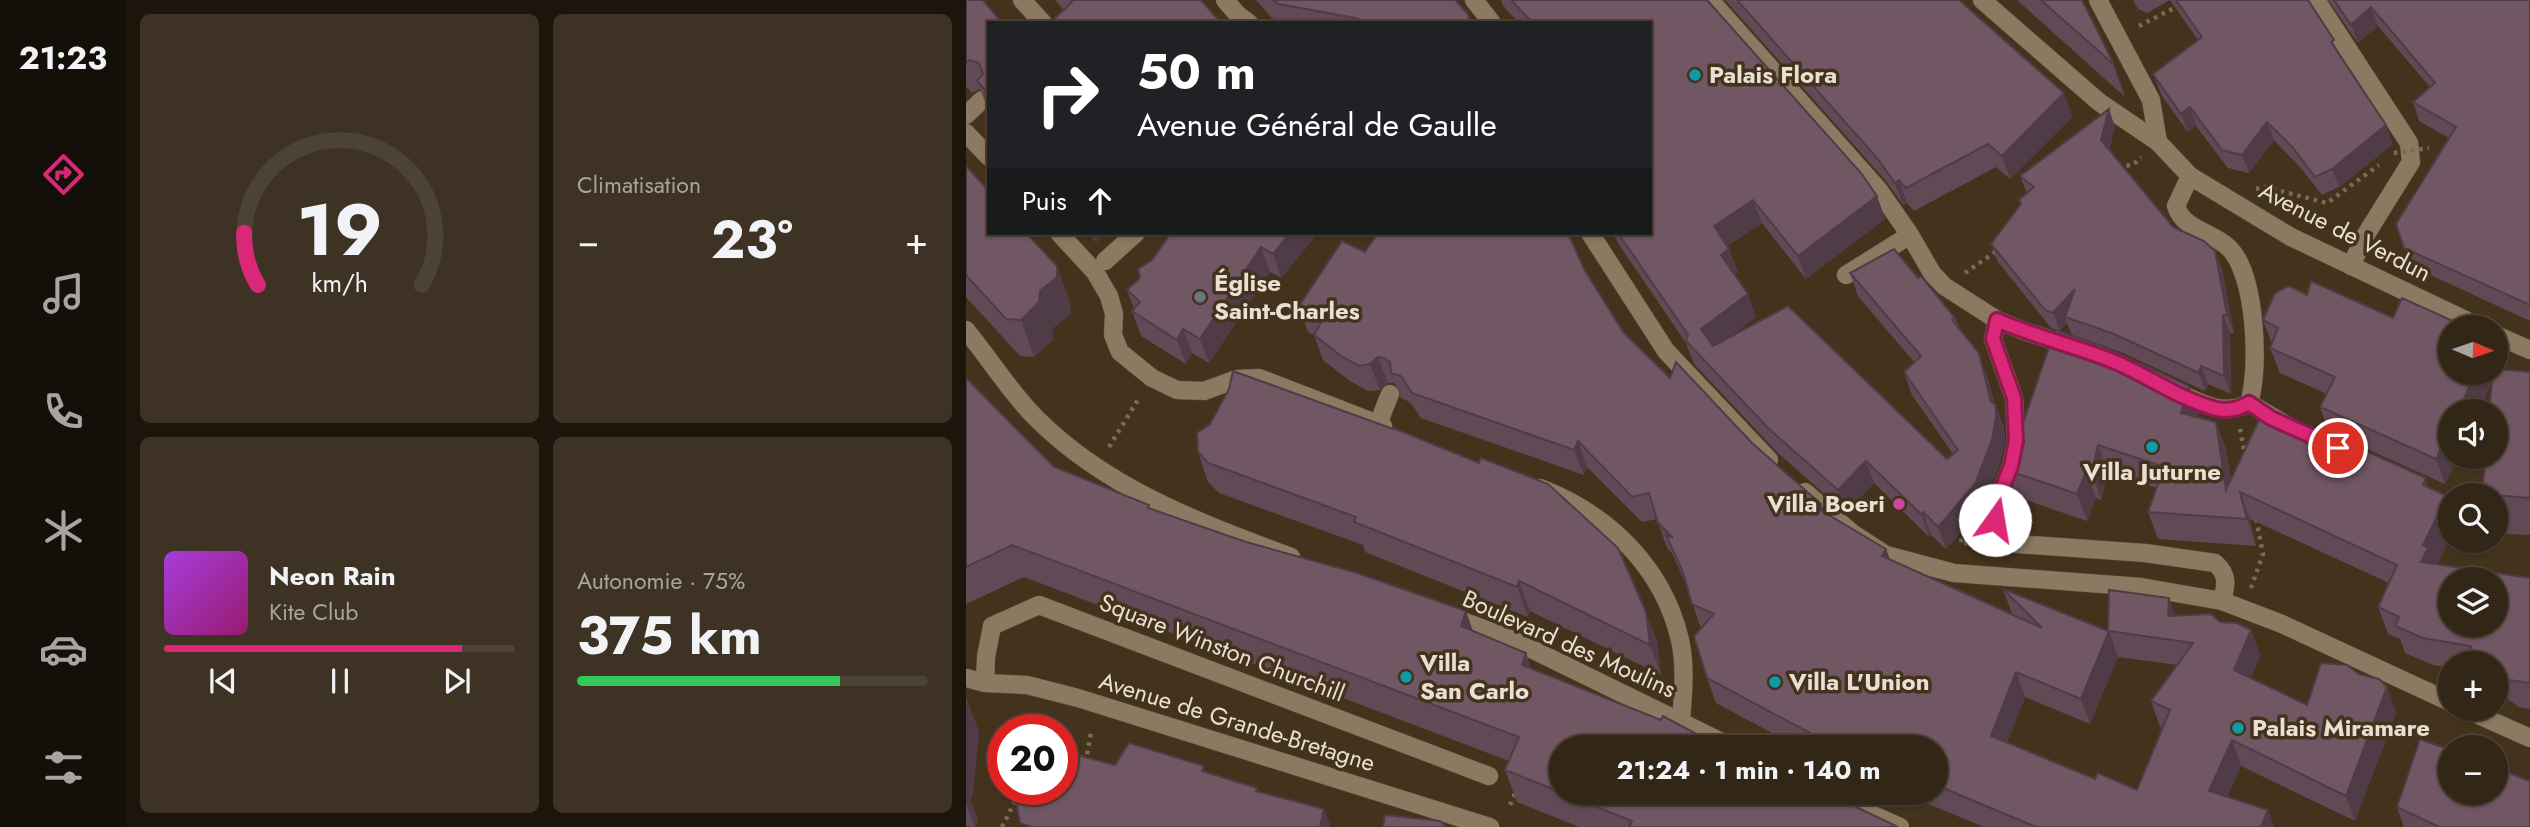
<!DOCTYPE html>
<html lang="fr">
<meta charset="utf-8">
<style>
body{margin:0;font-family:Jost,sans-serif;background:#3d3223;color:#f1f3f6;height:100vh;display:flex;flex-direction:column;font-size:26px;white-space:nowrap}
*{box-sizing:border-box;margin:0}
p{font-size:23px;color:#a8a5a1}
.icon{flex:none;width:38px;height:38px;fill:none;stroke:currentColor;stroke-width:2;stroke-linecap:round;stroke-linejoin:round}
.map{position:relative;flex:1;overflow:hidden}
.sheet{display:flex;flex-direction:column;gap:14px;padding:14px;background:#1c150c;width:840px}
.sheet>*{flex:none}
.hud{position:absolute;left:21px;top:21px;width:665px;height:214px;border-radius:0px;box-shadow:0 2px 5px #0004,0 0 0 2px #4d4335;background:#202124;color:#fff;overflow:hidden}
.needle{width:46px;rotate:92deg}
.controls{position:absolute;left:1472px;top:315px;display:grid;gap:14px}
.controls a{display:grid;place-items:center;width:70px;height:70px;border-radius:50%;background:#322616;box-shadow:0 2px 5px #0004,0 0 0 2px #4d4335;font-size:35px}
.speed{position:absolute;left:21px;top:714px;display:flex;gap:14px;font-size:35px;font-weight:700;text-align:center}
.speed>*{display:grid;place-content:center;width:91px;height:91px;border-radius:50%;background:#322616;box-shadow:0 2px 5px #0004,0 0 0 2px #4d4335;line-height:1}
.speed .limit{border:10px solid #d22;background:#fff;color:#111}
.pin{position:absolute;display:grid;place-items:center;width:60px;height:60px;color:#fff;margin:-30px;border:4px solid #fff;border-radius:50%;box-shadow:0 2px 7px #0007}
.me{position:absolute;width:77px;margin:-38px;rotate:13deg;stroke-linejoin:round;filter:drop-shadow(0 0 5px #0008)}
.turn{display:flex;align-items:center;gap:24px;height:147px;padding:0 35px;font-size:32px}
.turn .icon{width:91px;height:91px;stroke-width:2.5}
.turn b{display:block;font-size:49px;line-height:60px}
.then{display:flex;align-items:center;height:66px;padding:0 35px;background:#0003;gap:14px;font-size:26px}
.big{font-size:52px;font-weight:700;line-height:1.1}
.sheet .tile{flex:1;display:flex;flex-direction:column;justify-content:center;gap:10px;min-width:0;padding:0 24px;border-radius:10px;background:#3d3223}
.sheet .dial{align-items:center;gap:0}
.dial svg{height:182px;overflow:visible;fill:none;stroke:#4d4335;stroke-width:7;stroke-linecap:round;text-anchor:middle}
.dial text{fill:#f1f3f6;stroke:none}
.song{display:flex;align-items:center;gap:21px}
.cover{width:84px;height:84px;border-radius:10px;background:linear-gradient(135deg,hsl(280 70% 55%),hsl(320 70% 35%))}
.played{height:7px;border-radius:4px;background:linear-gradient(90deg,#db2777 85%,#4d4335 85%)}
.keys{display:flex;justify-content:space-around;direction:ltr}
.heat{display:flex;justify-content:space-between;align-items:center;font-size:38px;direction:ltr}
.charge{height:10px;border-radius:5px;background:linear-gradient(90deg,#34c759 75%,#4d4335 0)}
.sheet .tiles{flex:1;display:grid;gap:14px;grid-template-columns:repeat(2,1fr)}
.trip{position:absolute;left:583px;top:735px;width:399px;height:70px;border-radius:35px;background:#322616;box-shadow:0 2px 5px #0004,0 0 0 2px #4d4335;font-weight:700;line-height:70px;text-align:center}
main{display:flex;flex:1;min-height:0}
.tab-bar{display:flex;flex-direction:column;width:126px;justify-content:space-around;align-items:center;background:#140f09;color:#a8a5a1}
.tab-bar .icon{width:49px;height:49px}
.tab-bar .on{color:#db2777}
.tab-bar b{font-size:32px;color:#f1f3f6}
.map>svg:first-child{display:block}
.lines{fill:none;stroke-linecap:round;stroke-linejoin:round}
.lane-casing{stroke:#5f523e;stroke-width:19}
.street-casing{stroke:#5f523e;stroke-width:19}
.secondary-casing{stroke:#5f523e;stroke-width:19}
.path{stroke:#796b58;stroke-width:4.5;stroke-dasharray:3.5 5;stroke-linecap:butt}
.lane{stroke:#8b7961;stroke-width:18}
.street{stroke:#8b7961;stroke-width:18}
.secondary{stroke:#8b7961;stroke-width:18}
.path-bridge{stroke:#796b58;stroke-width:4.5;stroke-dasharray:3.5 5;stroke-linecap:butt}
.wall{fill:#614a56;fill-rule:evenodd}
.shaded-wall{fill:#4f3c46}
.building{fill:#715664;stroke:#4f3c46;stroke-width:2;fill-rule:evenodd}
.route-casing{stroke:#8e194d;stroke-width:18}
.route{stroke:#db2777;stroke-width:12}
.culture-dot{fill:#0f9aa8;stroke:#43331d;stroke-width:2.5}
.worship-dot{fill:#6b7280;stroke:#43331d;stroke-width:2.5}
.hotel-dot{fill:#d1479c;stroke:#43331d;stroke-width:2.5}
.labels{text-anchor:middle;stroke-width:7;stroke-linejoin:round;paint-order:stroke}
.poi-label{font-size:24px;font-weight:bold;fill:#e9dfd2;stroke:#43331d;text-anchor:start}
.street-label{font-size:24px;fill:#e9dfd2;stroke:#43331d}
</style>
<main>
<nav class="tab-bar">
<b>21:23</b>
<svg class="icon on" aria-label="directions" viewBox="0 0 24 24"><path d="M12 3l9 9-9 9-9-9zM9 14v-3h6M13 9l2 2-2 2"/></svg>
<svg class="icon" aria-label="music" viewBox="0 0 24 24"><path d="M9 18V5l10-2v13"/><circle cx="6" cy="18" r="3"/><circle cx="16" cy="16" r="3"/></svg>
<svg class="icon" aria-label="phone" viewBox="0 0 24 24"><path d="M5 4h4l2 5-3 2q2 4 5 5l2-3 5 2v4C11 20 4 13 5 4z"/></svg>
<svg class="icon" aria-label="climate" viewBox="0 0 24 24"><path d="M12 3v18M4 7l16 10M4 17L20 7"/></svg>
<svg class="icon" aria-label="car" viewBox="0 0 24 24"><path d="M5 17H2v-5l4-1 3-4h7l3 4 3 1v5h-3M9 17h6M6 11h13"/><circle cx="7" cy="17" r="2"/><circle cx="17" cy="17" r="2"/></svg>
<svg class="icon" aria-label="filters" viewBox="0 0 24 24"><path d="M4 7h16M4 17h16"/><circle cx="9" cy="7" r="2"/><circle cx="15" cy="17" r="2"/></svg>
</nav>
<section class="sheet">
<div class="tiles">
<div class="tile dial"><svg viewBox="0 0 100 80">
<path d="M14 69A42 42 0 1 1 86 69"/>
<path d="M14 69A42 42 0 0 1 8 46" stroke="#db2777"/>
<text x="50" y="56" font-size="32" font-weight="700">19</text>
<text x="50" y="72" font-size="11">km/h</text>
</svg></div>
<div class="tile"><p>Climatisation</p>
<div class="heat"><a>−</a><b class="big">23°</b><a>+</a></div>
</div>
<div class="tile">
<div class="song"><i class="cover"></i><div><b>Neon Rain</b><p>Kite Club</p></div></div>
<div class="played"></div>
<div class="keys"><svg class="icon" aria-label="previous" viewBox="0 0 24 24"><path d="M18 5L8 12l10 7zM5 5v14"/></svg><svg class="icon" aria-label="pause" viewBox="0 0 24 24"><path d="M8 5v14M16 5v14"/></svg><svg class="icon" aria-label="next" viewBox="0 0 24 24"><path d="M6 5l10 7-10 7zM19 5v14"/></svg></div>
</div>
<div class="tile"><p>Autonomie · 75%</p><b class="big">375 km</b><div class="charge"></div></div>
</div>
</section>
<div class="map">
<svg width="1564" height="827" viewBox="0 0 1564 827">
<rect width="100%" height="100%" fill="#43331d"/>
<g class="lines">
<defs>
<path id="lane" d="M0 115 16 100
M880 275 944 235
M1031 320 1027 339 1048 398 1050 441 1045 466 1029 506V520L1037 538 1051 544 1179 553 1249 563C1263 575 1260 586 1256 601
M1283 403 1322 426
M412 424 424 394"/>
<path id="street" d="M56 0 77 23
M259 0 272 15 283 23
M508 0 526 23
M1132 0 1185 100 1192 142
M1350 0 1443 143 1445 162 1399 236 1385 266
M624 233 700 351 803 460
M139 261 170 233
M839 492 886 533 920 555 988 573 1175 587 1256 601 1316 624 1484 702
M0 678 19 683 61 685 112 698 524 827
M19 683 20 657 26 626 73 605 523 776
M1499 709 1564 738"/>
<path id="secondary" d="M744 0 912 189 944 235 966 273 978 286 1031 320 1058 331 1107 347
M1016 0 1133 102 1192 142 1224 176 1325 237 1514 327
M0 133 23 157
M93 233 129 272 143 296 148 314 147 335 154 352 186 378 211 390 238 391 271 379 293 378 417 426
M0 330C24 359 43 391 70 418 141 489 232 522 325 557
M1530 335 1564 350
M1206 390C1231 401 1257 418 1283 403 1294 369 1290 274 1263 248 1247 232 1217 230 1210 206L1224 176
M574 488C642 514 697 567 714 640 720 666 717 696 715 721
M483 616 547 640 766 747
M858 793 934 827"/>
</defs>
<use href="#lane" class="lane-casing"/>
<use href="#street" class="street-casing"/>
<use href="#secondary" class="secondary-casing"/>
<path class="path" d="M1173 26 1212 6
M1152 166 1167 165 1175 157
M1290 189 1299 187 1361 203 1413 165
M999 273 1032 250
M1274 429 1279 455
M143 447 173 398
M996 539 994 543 1016 544
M1285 588 1297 554 1290 518
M114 758 121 755 125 732
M544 805 551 789
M36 827 55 789"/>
<use href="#lane" class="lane"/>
<use href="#street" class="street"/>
<use href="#secondary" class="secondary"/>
<path class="path-bridge" d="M1428 153 1463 148"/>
</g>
<path class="wall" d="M0 0 23 23V111L14 89 6 93 1 87 0 88Z
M89 0H235L98 10Z
M290 0H489L502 14 505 23H315L305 17Z
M535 0H741L911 196 919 219 840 279 796 223 761 246 772 272 768 274 790 317 761 339 981 459 987 454 946 395 938 372 948 362 892 296 884 273 952 278 989 318 993 327 1021 376 1029 404 1038 428 1039 440 1034 463 1018 506 980 549 965 535 963 537 908 483 880 513 811 452 728 364 720 343 654 246 646 233H684V23H553L537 6Z
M759 0H993L1107 116 1044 179 1030 167 948 211 941 203 937 205 920 181Z
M1051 0H1116L1147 62 1159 95 1158 96Z
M1167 0H1342L1427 144 1373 187 1356 195 1334 167 1308 140 1283 173 1262 168 1230 126 1222 132 1196 96 1187 74 1232 40 1204 0 1181 13 1172 9Z
M1362 0H1564V321L1445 266 1430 224 1483 138 1453 121 1447 102 1464 87 1412 26 1392 43Z
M1149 127 1143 150 1207 227 1249 251 1256 269 1268 333H1264L1265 394 1242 384 1239 391 1155 352 1106 335 1101 323 1094 331 1085 328 1032 262 1025 244 1055 205 1053 200 1061 193 1054 176Z
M0 166 91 266 104 303 105 314 87 328V340L68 357 54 356 0 297Z
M122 233H139L130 242Z
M205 233H346L348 238 315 278 304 272 243 363 226 353 220 364 175 336 166 311 168 309 161 290 174 278 186 260Z
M399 252 618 269 658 333 704 378 786 443 855 504 859 513 920 549 924 559 1046 614 1037 589 1142 631 1209 616 1254 622 1285 630 1294 655 1285 678 1341 705 1393 674 1421 687 1430 713 1389 821 1275 766 1261 797 1302 810 1308 827H1018L936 793H970V747H832L750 703 741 678 735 629 721 586 706 553 701 548 691 519 676 522 621 467 618 475 455 418 444 402 435 398 430 385 428 383H422L414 390 402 391 384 381 357 360 348 335 342 332 333 306ZM1152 657 1211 665 1185 701 1194 727 1197 728 1171 790 1129 779 1041 743 1059 697 1124 724Z
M1341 295 1530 373V350L1534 364 1532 369 1564 372V535L1541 534 1531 523 1530 518V495H1521L1517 484 1526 382 1484 457H1492L1479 484 1363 432 1354 407 1361 394 1314 373 1304 348 1306 344 1297 320Z
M0 378 88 467 184 508 507 631 565 668 755 747H595L932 827H613L551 802 539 770 543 761 58 577 0 604Z
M1233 413 1231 417 1250 422 1260 449 1265 481 1463 488 1481 496 1484 504V537L1471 565 1564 578V709L1553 707 1542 699 1538 689 1530 687V663H1484V668L1467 665 1439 653 1434 639 1422 634 1412 607 1423 583 1284 519 1290 546 1192 539 1182 512 1191 488 1142 472 1135 500 1130 498 1121 521 1051 497 1043 502 1033 475 1057 423Z
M231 433 691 641 695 675 564 611 562 617 399 552 397 545 253 493 242 482 232 452Z
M0 698 13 732 6 798 4 800 12 820 9 827 0 826Z
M1431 807 1564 827H1438Z"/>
<path class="shaded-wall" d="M1405 7 1412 26 1392 43 1385 25Z
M1147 62 1159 95 1158 96 1146 63Z
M1098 93 1107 116 1044 179 1036 156Z
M1224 107 1230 126 1222 132 1215 114Z
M1143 109 1149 127 1141 157 1135 140Z
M1301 122 1308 140 1283 173 1276 155Z
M1420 125 1427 144 1373 187 1366 169Z
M933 180 941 203 937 205 929 183Z
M911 196 919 219 840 279 832 256Z
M787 200 796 223 756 249 748 226Z
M127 233H139L130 242Z
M324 233H346L348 238 315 278 307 254Z
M295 247 304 272 243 363 234 339Z
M763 249 772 272 763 278 755 255Z
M1249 251 1256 269 1268 333 1261 315Z
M91 266 104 303 105 314 87 328V340L68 357 55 320Z
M1109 289 1099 317 1101 323 1094 331 1087 313Z
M782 294 790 317 744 352 735 329Z
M1257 315 1264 333 1265 394 1258 376Z
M217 329 226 353 220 364 211 340Z
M1530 350 1534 364 1513 411H1492L1510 373H1530Z
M1013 353 1021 376 1030 409V405L1038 428 1039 440 1034 463 1018 506 980 549 972 527 1025 402Z
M412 357 422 383 414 390 404 364Z
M1235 366 1242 384 1239 391 1233 373Z
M1223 386 1233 413 1225 439 1215 413Z
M1250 422 1260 449 1270 517 1260 490Z
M1484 429V457H1492L1479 484 1470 459Z
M612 441 621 467 618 475 608 450Z
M1132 445 1142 472 1135 500 1126 473Z
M900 461 908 483 880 513 872 490Z
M1041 470 1051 497 1043 502 1033 475Z
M1120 471 1130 498 1121 521 1111 494Z
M1460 478 1469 505 1457 485Z
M1274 492 1284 519 1290 546 1281 519Z
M1481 496 1484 504V537L1470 567 1455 562 1457 545Z
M855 504 865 529 851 508Z
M957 512 965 535 963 537 955 514Z
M920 549 929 575 916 556Z
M553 581 564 611 562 617 551 587Z
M1203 598 1212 624 1211 642 1202 616Z
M500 611 511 643 495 626Z
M680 612 691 641 695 675 684 645Z
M1285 630 1294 655 1277 696 1268 670Z
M1143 631 1152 657 1124 724 1115 699Z
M560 653 571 685 556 665Z
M1050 672 1059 697 1034 761 1025 736Z
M1421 687 1430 713 1389 821 1380 796Z
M1 700 13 732 6 798 4 800 12 820 9 827 0 803V709Z
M1266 740 1275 766 1253 816 1243 791Z
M358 809 365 827H354Z
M1302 810 1308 827H1295Z"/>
<path class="building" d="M0 0H17L36 23H23V94L11 81 17 74 13 63 4 60 0 62Z
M105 0H235L255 23H84L106 2Z
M307 0H489L502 14 504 23H401L389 18 313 4Z
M545 0H741L895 173 911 196 832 256 787 200 748 226 763 249 755 255 782 294 735 329 747 346 822 306 981 459 992 450 938 372 955 356 884 273 928 249 952 278 955 276 989 318 986 320 1013 353 1025 402 1030 405V417L1026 440 1009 484 972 527 957 512 955 514 900 461 872 490 803 429 720 341 722 335 652 233H684V23H567Z
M771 0H993L1098 93 1036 156 1022 144 940 188 933 180 929 183 912 159Z
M1075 0H1116L1147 62 1146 63Z
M1210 0H1342L1368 40 1365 42 1420 125 1366 169 1349 177 1327 148 1301 122 1276 155 1256 150 1224 107 1215 114 1187 74 1236 37Z
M1368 0H1564V305L1438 248 1430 224 1490 127 1447 102 1469 83 1405 7 1385 25Z
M1143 109 1135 140 1207 227 1238 241 1249 251 1261 315H1257L1258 376 1235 366 1233 373 1148 334 1099 317 1109 289 1087 313 1079 310 1025 244 1055 204 1053 200 1068 187 1054 176Z
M0 166 23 191V233H60L91 266V277L74 291 73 302 55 320 40 319 0 275Z
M205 233H324L307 254 295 247 234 339 217 329 211 340 166 311 174 302 161 290 174 278 172 269 186 260Z
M412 233H602L618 269 658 333 704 378 710 362 786 443 855 504 851 508 920 549 916 556 1076 628 1037 589 1142 631 1143 590 1203 598 1202 616 1245 614 1254 622 1271 623 1285 630 1268 670 1341 705 1355 663 1381 665 1393 674 1413 679 1421 687 1380 796 1266 740 1243 791 1302 810 1295 827H1070L970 785V747H870L741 678 728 636 748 614 726 604 717 572 700 535 707 538 692 523 683 493 666 497 612 441 608 450 446 393 435 376 425 373 424 362 418 358 412 357 404 364 393 366 375 356 348 335 357 319 333 306 376 241 399 252ZM1143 631 1227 643 1185 701 1204 710 1171 790 1132 773 1129 779 1025 736 1050 672 1115 699Z
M1345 281 1427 318 1436 298 1500 327H1484V373H1510L1492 411H1484V429L1470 459 1354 407 1369 377 1304 348 1312 328 1297 320 1309 293 1323 286 1341 295Z
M1089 330 1136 346 1223 386 1215 413 1250 422 1260 490 1293 420 1305 415 1341 431 1344 426 1460 478 1457 485 1481 496 1457 545 1462 548 1455 562 1564 578V683L1543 680 1532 672 1528 662 1505 658V646L1457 638 1429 626 1433 617 1412 607 1431 565 1274 492 1281 519 1182 512 1198 467 1132 445 1126 473 1120 471 1111 494 1041 470 1033 475 1046 443 1051 419 1057 423ZM1484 579H1530V625H1484Z
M1530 369 1564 372V498L1527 495 1517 484 1520 457H1530V411H1523L1527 373H1530Z
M267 371 427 429V428L513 463 515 458 582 484 652 548 680 612 684 645 553 581 551 587 388 522 390 517 242 463 232 452 231 433 244 424 263 389Z
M0 378 88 467 183 505 182 508 280 542 391 573 500 611 495 626 560 653 556 665 695 720 697 716 755 747H595V792L539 770 553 737 46 545 0 567Z
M1454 739 1484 750V793H1530V768L1564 781V827H1473L1431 807Z
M163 743 238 766 236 771 291 788 290 791 358 809 354 827H66L54 823 50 800 52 789H96V751L149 765Z
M596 793H861L932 827H663L666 821Z
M419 815 474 821 480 827H417Z"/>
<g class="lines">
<defs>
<path id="route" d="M1029 520V506L1045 466 1050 441 1048 398 1027 339 1031 320C1069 337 1110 346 1149 362 1182 376 1212 398 1247 408 1260 412 1271 410 1283 403L1305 418 1372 448"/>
</defs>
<use href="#route" class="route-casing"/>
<use href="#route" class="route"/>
</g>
<g class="culture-dot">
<circle cx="729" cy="75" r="7"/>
<circle cx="1186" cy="447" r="7"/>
<circle cx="440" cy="677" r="7"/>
<circle cx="809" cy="682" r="7"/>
<circle cx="1272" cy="728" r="7"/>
</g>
<circle class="worship-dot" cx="234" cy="297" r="7"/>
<circle class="hotel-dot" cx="933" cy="504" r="7"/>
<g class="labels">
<g class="poi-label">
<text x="743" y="83">Palais Flora</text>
<text x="248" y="291">Église<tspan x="248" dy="28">Saint-Charles</tspan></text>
<text x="1186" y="480" text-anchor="middle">Villa Juturne</text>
<text x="919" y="512" text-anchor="end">Villa Boeri</text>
<text x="454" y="671">Villa<tspan x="454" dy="28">San Carlo</tspan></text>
<text x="823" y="690">Villa L'Union</text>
<text x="1286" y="736">Palais Miramare</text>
</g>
<g class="street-label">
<text transform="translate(1379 232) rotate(27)" y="8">Avenue de Verdun</text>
<text transform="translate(603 644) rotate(24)" y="8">Boulevard des Moulins</text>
<text transform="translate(256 648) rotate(21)" y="8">Square Winston Churchill</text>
<text transform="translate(271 722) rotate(17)" y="8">Avenue de Grande-Bretagne</text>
</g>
</g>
</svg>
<div class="controls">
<a><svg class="needle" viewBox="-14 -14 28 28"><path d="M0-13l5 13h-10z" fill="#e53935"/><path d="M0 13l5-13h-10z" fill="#a8a5a1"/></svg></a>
<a><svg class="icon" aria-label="sound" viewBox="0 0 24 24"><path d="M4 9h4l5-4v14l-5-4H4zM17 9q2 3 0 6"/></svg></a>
<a><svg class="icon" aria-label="search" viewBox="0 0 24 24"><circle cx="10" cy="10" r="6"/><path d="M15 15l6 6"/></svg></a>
<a><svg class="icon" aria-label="layers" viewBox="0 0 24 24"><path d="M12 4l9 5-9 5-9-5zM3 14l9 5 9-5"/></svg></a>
<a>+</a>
<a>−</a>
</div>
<div class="speed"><div class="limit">20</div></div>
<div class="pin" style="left:1372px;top:448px;background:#d93025"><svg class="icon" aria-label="arrive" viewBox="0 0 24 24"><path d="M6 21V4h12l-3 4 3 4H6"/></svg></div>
<svg class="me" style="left:1029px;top:520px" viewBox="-20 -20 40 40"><circle r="19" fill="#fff"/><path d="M0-13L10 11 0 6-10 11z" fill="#db2777"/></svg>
<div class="trip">21:24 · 1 min · 140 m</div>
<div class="hud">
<div class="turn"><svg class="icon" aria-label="right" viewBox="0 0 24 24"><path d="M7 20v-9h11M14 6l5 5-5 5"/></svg><div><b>50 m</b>Avenue Général de Gaulle</div></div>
<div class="then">Puis<svg class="icon" aria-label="ahead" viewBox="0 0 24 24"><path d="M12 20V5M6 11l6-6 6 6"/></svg></div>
</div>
</div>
</main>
